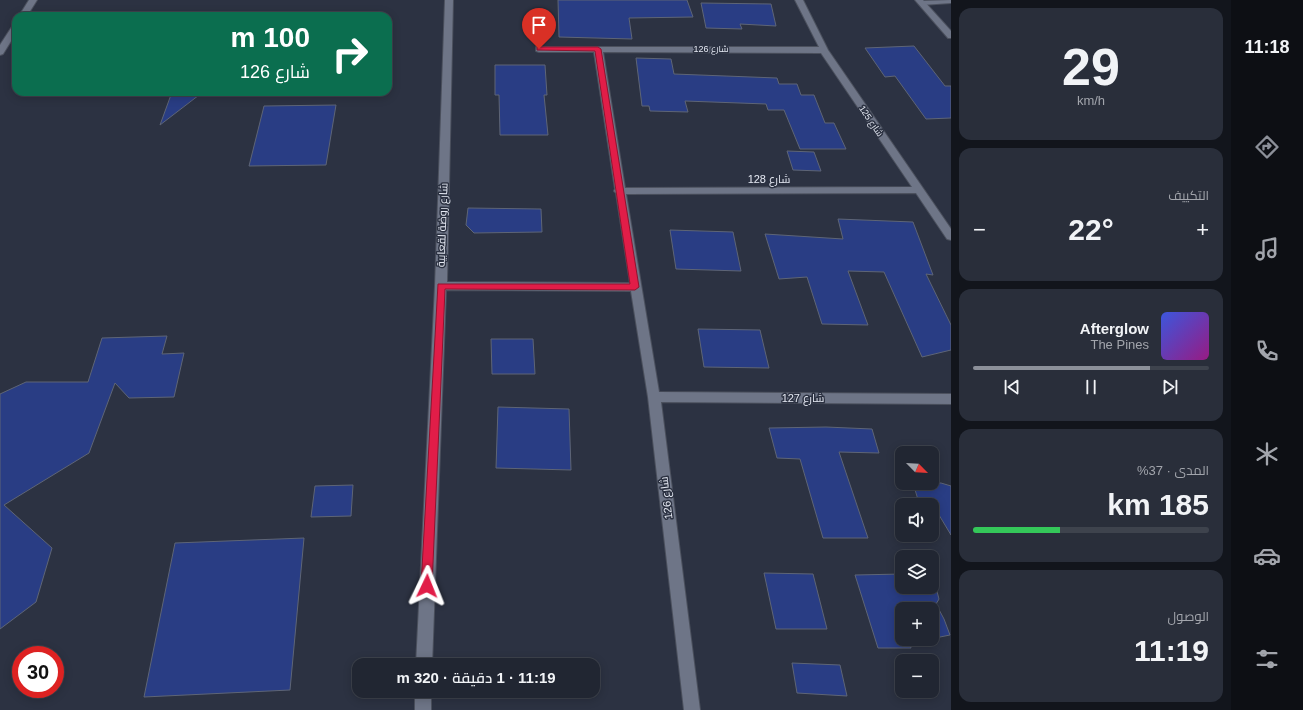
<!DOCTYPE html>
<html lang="ar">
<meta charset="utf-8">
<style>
body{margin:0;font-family:Arial,Cairo,sans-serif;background:#292e3a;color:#f1f3f6;direction:rtl;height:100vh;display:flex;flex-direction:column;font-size:15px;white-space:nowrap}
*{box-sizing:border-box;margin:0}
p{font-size:13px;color:#a2a5ac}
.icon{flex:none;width:22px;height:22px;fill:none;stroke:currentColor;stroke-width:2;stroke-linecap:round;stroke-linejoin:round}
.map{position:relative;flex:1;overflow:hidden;direction:ltr}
.side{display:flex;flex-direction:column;gap:8px;padding:8px;background:#12151c;width:280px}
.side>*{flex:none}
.hud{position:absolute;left:12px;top:12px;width:380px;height:84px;border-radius:12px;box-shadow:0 2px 10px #0003,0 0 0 1px #3e434d;direction:rtl;background:#0b6e4f;color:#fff;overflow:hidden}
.needle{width:26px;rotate:114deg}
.fabs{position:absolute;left:895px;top:446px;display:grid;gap:8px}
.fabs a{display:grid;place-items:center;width:44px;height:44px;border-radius:8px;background:#212632;box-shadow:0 2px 10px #0003,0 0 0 1px #3e434d;font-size:20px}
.speed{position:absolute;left:12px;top:646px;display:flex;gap:8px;font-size:20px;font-weight:700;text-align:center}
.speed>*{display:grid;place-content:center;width:52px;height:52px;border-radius:50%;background:#212632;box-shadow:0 2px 10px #0003,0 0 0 1px #3e434d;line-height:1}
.speed .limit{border:6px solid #d22;background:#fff;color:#111}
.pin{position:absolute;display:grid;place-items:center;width:34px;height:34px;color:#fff;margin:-41px -17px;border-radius:50% 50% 50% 0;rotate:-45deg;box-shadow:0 0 4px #0007}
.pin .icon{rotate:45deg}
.me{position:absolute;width:44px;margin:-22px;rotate:2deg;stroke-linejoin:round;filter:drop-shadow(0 0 3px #0008)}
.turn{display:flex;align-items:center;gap:14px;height:84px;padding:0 16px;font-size:18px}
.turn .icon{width:52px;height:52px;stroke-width:2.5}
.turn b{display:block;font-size:28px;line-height:34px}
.big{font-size:30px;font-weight:600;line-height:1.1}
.side .widget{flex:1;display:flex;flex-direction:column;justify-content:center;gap:6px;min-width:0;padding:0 14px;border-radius:12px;background:#292e3a}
.side .dial{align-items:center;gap:0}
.dial b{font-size:52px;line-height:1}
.song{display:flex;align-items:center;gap:12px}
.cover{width:48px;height:48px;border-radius:6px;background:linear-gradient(135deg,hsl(230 70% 55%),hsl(310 70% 35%))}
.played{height:4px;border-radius:2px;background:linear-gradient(90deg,#8c9099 75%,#3e434d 75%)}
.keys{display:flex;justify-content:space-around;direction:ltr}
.heat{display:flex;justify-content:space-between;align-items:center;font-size:22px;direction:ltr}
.charge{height:6px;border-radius:3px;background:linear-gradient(90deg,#34c759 37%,#3e434d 0)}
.trip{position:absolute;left:352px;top:658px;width:248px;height:40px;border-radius:12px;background:#212632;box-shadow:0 2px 10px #0003,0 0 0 1px #3e434d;font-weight:600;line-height:40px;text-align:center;direction:rtl}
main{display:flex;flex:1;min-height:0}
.menu{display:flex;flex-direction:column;width:72px;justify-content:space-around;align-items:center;background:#0d0f14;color:#a2a5ac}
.menu .icon{width:28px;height:28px}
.menu .current{color:#8c9099}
.menu b{font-size:18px;color:#f1f3f6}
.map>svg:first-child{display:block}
.building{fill:#293d84;stroke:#5e6576;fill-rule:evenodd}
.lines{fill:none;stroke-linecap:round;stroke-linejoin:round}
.lane-casing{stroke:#4b505d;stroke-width:2}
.street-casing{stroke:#4b505d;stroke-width:2}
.lane{fill:#6e7587;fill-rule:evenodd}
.street{fill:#6e7587;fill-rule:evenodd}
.route{fill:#e11d48;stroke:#92132f}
.labels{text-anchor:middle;stroke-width:3;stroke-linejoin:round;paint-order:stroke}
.far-street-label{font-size:9px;fill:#e5e9f3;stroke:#2c3242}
.street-label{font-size:11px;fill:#e5e9f3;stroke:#2c3242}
</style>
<main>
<nav class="menu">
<b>11:18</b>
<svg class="icon current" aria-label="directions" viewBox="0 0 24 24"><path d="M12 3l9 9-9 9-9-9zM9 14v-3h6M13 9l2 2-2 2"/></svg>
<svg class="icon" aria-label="music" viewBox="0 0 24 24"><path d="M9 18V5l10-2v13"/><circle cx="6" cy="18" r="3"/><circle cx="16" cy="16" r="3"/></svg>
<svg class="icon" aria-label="phone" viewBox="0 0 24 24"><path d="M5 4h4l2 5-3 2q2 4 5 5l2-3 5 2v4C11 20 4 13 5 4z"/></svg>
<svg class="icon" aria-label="climate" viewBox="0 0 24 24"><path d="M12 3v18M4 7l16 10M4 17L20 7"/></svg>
<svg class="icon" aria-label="car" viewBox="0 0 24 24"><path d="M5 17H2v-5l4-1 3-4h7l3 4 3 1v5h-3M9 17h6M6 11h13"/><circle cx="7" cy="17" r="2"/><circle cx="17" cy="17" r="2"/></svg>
<svg class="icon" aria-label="filters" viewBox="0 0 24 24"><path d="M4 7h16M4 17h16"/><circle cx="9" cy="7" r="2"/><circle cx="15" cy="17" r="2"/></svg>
</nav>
<section class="side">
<div class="widget dial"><b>29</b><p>km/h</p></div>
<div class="widget"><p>التكييف</p>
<div class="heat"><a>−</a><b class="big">22°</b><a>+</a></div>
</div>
<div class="widget">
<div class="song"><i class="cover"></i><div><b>Afterglow</b><p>The Pines</p></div></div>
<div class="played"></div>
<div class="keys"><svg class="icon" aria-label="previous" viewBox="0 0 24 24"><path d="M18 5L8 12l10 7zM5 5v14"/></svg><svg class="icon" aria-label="pause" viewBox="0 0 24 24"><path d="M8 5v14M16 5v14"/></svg><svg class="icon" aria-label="next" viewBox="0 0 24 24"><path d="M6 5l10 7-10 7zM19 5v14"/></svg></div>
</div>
<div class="widget"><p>المدى · 37%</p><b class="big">185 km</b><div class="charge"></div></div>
<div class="widget"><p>الوصول</p><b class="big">11:19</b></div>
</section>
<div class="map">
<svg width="951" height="710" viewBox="0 0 951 710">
<rect width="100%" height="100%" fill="#2c3242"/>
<path class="building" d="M558 0H687L693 17 629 18 632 39 559 37Z
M701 3 771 4 776 26 740 24 742 29 706 28Z
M914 46 945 86H951V118L926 119 895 76 885 77 865 48Z
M636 58 671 59 674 74 777 78 779 84H797L801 95H814L825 123H834L846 149H800L784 110H768L766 104 685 101 688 112 650 111 649 106H642Z
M495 65H545L547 95H544L548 135H500L499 95H495Z
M172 92H203L160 125Z
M336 105 326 165 249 166 264 106Z
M787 151 814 152 821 171 793 170Z
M468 208 541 209 542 232 474 233 466 225Z
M838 219 913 222 933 275 926 274 951 325V350L922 357 884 272 848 271 868 325 822 324 807 277 779 279 765 234 843 239Z
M670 230 733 232 741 271 676 269Z
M698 329 760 330 769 368 704 367Z
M167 336 162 354 184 353 174 397 129 398 115 383 89 453 4 505 52 548 36 602 0 629V394L26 382H88L102 338Z
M491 339H533L535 374H492Z
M498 407 569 409 571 470 496 468Z
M826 427 872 429 879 453 839 452 868 538H823L800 459 777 458 769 428Z
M913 483H941L951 486V535L933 505 919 503Z
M353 485 351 516 311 517 315 486Z
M304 538 290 690 144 697 175 543Z
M764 573 813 574 827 629H776Z
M902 574V587H932V583L935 584 939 599 936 604 944 619 950 635 910 643 911 648H878L855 575ZM902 609H932V639H902Z
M792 663 840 665 847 696 797 693Z"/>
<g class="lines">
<defs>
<path id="lane" d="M951 0V3L922 5 918 3 922 1Z"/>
<path id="street" d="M29 0H37L27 16H19Z
M445 0H453L447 282 630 283 616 193 614 191 615 189 594 52H539L536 51V47H819L795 0H803L828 50 951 229V240L947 239 916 193 626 194 659 392 951 394V404L661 402 700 710H684L648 397 631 291 446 290 432 665H416L435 286ZM603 52 821 53 912 187 625 188Z
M915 0H923L951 31V38H948Z
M13 25H16V33L3 54 0 55V45Z
M415 691H431V710H415Z"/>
</defs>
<use href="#lane" class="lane-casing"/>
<use href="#street" class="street-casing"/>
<use href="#lane" class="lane"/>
<use href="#street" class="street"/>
</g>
<path class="route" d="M539 47H598L601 49 639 287 635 290 445 289 432 586 431 590 427 591 423 590 421 586 438 284H630L595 51 537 50V47Z"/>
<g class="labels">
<g class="far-street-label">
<text x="711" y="52">شارع 126</text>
<text transform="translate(871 121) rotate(56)" y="3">شارع 125</text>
</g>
<g class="street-label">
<text x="769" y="183">شارع 128</text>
<text transform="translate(442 225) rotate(-88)" y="4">شارع روضة لقعابية</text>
<text x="803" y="402">شارع 127</text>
<text transform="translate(666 498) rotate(-97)" y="4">شارع 126</text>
</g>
</g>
</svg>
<div class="fabs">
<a><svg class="needle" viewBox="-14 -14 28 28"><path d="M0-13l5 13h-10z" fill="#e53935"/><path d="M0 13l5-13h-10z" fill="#a2a5ac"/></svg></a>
<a><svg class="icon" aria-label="sound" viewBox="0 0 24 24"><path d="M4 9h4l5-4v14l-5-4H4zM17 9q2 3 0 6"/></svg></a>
<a><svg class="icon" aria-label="layers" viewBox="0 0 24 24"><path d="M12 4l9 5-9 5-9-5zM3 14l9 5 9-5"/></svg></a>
<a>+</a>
<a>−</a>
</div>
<div class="speed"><div class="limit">30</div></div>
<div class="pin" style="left:539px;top:49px;background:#d93025"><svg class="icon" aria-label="arrive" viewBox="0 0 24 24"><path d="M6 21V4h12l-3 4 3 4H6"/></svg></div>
<svg class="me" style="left:427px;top:586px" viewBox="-20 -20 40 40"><path d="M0-17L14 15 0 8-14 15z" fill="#e11d48" stroke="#fff" stroke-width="4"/></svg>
<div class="trip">11:19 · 1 دقيقة · 320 m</div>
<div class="hud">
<div class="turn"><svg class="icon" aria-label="right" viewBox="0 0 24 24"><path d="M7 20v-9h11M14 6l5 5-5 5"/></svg><div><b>100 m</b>شارع 126</div></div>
</div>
</div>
</main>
